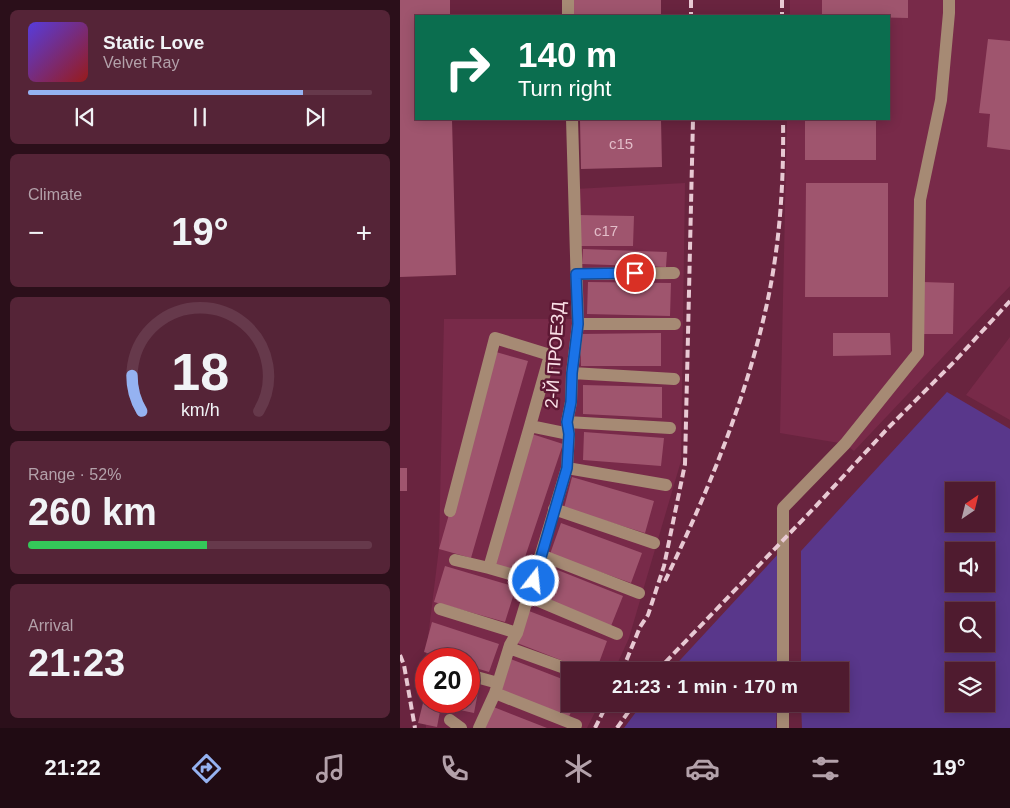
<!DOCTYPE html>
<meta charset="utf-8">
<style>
body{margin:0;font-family:Helvetica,sans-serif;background:#552437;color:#f1f3f6;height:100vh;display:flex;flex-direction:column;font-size:19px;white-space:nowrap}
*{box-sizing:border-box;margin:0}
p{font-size:16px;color:#b3a1aa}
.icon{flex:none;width:28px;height:28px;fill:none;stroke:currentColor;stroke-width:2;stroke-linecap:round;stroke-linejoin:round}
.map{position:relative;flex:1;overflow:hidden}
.details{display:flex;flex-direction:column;gap:10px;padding:10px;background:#2b0f1a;width:400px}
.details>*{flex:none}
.hud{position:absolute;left:15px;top:15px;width:475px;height:105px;border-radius:0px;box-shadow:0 2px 12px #0003,0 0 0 1px #66394b;background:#0b6e4f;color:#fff;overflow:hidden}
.needle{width:32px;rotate:35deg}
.controls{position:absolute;left:545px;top:482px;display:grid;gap:10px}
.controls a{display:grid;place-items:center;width:50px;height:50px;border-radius:0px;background:#4f1b2f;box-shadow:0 2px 12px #0003,0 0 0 1px #66394b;font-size:25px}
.speed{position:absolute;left:15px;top:648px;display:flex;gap:10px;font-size:25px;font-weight:700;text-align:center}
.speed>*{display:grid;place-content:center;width:65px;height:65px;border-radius:50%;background:#4f1b2f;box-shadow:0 2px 12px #0003,0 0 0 1px #66394b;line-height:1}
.speed .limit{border:8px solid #d22;background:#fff;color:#111}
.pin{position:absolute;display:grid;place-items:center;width:42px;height:42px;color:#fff;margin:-21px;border:2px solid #fff;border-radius:50%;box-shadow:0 1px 5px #0007}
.me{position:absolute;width:55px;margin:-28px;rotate:16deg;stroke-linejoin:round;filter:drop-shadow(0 0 4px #0008)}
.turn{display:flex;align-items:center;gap:18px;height:105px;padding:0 20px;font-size:22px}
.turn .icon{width:65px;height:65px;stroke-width:2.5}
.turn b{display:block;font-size:35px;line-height:42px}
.big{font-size:38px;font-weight:600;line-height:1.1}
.details .card{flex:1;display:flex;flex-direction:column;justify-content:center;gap:8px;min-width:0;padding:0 18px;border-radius:8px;background:#552437}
.details .dial{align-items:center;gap:0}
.dial svg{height:130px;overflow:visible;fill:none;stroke:#66394b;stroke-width:7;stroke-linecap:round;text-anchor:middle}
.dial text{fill:#f1f3f6;stroke:none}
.song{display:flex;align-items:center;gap:15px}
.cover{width:60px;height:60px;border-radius:8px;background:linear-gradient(135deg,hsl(250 70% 55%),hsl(0 70% 35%))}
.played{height:5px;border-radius:2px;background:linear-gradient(90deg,#95b2f1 80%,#66394b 80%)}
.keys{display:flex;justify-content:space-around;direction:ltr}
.heat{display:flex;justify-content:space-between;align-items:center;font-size:28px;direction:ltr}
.charge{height:8px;border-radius:4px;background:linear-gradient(90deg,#34c759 52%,#66394b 0)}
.trip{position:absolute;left:161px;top:662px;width:288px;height:50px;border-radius:0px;background:#4f1b2f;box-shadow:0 2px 12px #0003,0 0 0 1px #66394b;font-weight:600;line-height:50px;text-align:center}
.menu{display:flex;height:80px;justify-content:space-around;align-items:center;background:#200b13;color:#b3a1aa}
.menu .icon{width:35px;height:35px}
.menu .current{color:#95b2f1}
.menu b{font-size:22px;color:#f1f3f6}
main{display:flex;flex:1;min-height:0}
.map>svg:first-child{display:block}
.built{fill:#782a49;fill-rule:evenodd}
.green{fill:#59378b;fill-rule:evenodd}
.building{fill:#9f556e}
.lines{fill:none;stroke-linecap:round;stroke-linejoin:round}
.minor{stroke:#a68a74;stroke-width:12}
.rail{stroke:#e8c9d3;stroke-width:4;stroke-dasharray:8 4;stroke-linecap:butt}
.route-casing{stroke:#114b97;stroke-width:12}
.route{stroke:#1a73e8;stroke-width:9}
.labels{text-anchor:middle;stroke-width:5;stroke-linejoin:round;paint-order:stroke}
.number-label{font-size:15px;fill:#e3bdc9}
.street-label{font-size:18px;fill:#fae0e7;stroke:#5d1834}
</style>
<main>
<section class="details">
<div class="card">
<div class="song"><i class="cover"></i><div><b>Static Love</b><p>Velvet Ray</p></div></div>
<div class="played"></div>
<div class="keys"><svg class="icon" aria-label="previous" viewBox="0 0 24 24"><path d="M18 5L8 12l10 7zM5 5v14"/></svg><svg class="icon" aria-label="pause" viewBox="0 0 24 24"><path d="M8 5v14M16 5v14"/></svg><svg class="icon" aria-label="next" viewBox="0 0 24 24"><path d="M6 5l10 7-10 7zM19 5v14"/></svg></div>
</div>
<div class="card"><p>Climate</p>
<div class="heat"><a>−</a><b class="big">19°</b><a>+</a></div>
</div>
<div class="card dial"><svg viewBox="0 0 100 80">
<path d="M14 69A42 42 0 1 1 86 69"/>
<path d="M14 69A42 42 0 0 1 8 47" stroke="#95b2f1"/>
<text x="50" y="56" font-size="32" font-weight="700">18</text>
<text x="50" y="72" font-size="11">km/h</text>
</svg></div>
<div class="card"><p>Range · 52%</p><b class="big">260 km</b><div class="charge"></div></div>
<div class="card"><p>Arrival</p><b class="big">21:23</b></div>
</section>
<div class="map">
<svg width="610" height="728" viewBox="0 0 610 728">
<rect width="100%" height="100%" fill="#69243f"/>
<path class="built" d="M390 0H610V286L454 451 445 444 380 433 387 119H489V16H390Z
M285 183 281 461 229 638 214 671H170V704H199L187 728H26L23 678 39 548 44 319H177L175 189ZM26 659H69V701H26Z
M610 337V420L566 395Z"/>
<path class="green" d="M547 392 610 429V728H402L401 704H440V671H401V551ZM554 491H586V524H554ZM554 551H586V584H554ZM554 611H586V644H554ZM554 671H586V704H554Z
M379 553 378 671H270Z
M242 704H377L376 728H224Z"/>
<path class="building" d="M0 0H50V16H16V119H52L56 275 0 277Z
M174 0H261V16H174Z
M422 0H508V18L422 16Z
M588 39 610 41V150L587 147 590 114 579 113Z
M237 119H261L262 167 181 169 180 121Z
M405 119H476V160H405Z
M406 183H488V297H405Z
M178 215 234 216 233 246H178Z
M183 249 267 252 266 267 182 264Z
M188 282 271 283 270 316 187 314Z
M523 282 554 283 553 334H522Z
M261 333V366H181L180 334Z
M433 333H490L491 355 433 356Z
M96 352 128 361 71 558 39 549Z
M183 385 262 387V418L183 414Z
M184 432 264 438 261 466 183 460Z
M132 434 163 444 118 578 89 568Z
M0 468H7V491H0Z
M172 477 254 501 245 533 164 508Z
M161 523 242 553 231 583 150 554Z
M145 565 223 596 211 626 133 595Z
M45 566 116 587 105 622 34 602Z
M129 611 207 641 196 671H189L117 643Z
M32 622 99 644 89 672 69 666V659H46L24 652Z
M108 658 170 682V704H174L169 717 96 689Z
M69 685 79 687 74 713 41 706 37 727 18 723 26 691V701H69Z
M91 706 147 728H83Z"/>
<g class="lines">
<path class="minor" d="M168 0V16
M176 274 274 273
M178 324H275
M172 373 274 379
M167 422 270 428
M167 468 266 485
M154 509 254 543
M50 511 95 338 150 355 130 426
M141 555 239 593
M55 560 89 568
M134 581 89 568 130 426 169 434
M127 596 217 634
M40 609 117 633
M109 648 173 671
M383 671V508L445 444 518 353 520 200 541 100 549 13V0
M69 675 98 683
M95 693 176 725
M50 720 61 728
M79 728 95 693 110 645 117 633 167 468 169 434 167 422 171 402 172 373 178 324 172 119
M383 728V704"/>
<path class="rail" d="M291 0V16
M382 0V16
M265 581C307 494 345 402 366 308 380 246 384 182 383 119
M0 655 4 665 15 728
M222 671 240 627 248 615 264 566 285 464 293 119
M257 671 416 506 488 428 554 362 610 301
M195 728 207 704
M217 728 234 704"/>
</g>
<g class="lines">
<defs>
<path id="route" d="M134 581 167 468 169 434 167 422 171 402 172 373 178 324 176 274 235 273"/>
</defs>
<use href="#route" class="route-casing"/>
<use href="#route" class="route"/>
</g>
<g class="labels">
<g class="number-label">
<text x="221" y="149">с15</text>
<text x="206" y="236">с17</text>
</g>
<g class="street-label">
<text transform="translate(155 355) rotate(-86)" y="6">2-Й ПРОЕЗД</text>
</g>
</g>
</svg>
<div class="controls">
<a><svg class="needle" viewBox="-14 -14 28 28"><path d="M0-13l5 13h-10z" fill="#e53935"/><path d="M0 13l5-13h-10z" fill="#b3a1aa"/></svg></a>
<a><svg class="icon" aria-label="sound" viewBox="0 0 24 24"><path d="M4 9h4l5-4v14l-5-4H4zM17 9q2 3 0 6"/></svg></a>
<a><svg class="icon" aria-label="search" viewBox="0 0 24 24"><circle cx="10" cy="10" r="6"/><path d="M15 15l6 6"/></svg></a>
<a><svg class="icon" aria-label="layers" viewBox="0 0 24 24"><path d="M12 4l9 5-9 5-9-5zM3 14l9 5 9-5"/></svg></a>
</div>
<div class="speed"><div class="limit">20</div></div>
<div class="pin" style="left:235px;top:273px;background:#d93025"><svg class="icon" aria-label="arrive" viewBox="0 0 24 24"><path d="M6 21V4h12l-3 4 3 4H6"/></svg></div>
<svg class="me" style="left:134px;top:581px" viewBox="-20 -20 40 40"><circle r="17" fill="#1a73e8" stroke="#fff" stroke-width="3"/><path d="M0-11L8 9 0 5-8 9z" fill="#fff"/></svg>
<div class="trip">21:23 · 1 min · 170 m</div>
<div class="hud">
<div class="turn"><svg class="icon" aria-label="right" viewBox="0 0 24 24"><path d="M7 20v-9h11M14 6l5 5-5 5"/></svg><div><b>140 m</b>Turn right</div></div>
</div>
</div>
</main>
<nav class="menu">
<b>21:22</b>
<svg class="icon current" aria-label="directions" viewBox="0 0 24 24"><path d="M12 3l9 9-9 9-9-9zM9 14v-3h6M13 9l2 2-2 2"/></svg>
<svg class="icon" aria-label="music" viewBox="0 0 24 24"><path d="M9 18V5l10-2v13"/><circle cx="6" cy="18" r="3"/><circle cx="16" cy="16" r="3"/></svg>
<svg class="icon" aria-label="phone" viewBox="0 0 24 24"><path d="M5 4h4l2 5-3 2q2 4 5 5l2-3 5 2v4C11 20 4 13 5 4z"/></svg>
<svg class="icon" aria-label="climate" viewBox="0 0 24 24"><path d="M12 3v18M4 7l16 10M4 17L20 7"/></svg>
<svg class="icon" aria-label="car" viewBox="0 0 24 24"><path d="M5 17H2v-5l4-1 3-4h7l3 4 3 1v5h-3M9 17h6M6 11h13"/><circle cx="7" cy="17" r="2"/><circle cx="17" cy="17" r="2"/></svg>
<svg class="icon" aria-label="filters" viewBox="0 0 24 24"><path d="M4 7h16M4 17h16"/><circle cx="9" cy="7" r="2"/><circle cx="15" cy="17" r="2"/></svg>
<b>19°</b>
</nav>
